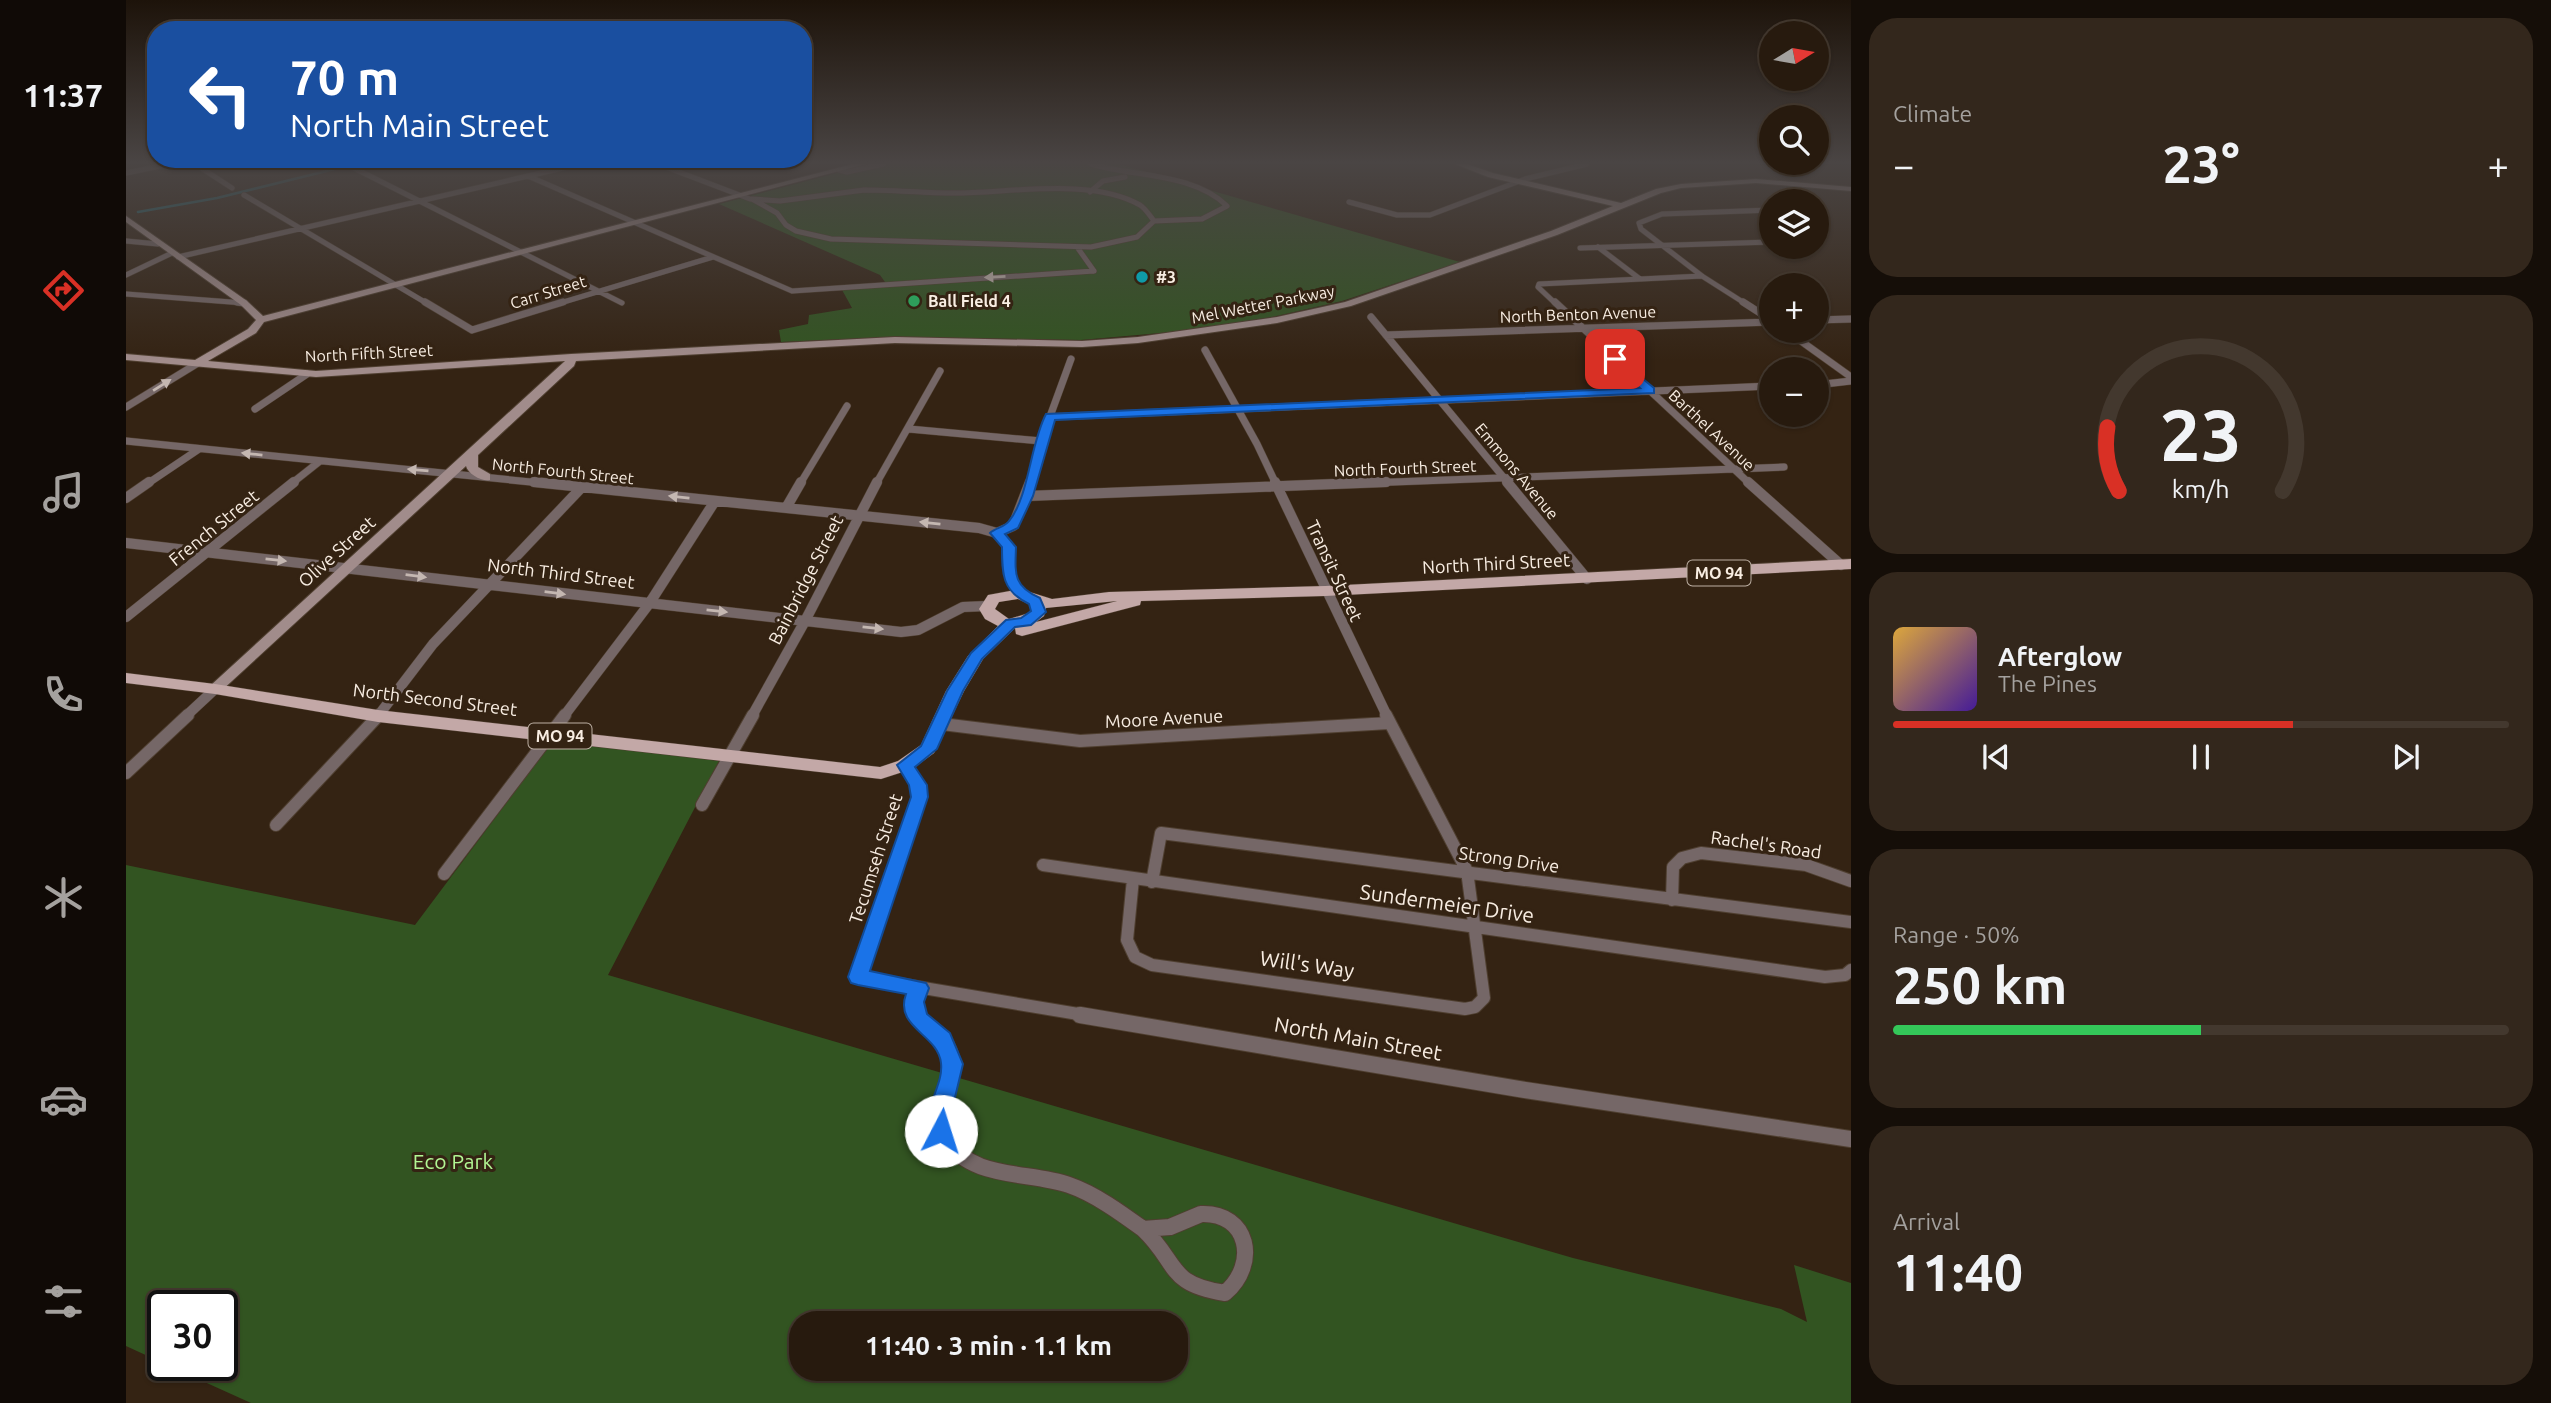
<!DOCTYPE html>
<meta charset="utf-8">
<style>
body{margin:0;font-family:Ubuntu,sans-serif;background:#33271c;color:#f1f3f6;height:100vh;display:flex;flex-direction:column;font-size:26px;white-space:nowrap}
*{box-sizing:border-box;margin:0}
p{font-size:23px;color:#a4a19e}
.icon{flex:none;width:38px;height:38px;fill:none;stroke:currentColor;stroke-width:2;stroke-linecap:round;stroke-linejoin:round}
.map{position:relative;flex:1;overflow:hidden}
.side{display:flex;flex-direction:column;gap:18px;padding:18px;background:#150e08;width:700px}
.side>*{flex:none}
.top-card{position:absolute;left:21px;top:21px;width:665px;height:147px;border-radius:28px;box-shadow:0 2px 5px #0004,0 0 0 2px #43382e;background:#1a4fa0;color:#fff;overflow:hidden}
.needle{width:46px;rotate:79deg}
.buttons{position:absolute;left:1633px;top:21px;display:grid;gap:14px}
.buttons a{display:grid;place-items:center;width:70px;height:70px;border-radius:50%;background:#271a0e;box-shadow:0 2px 5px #0004,0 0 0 2px #43382e;font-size:35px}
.speed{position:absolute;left:21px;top:1290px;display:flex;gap:14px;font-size:35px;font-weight:700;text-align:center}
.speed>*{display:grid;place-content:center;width:91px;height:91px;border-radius:50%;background:#271a0e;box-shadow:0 2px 5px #0004,0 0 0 2px #43382e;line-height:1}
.speed .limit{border:4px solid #111;border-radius:10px;background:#fff;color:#111}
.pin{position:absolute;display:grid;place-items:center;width:60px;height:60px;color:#fff;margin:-30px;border-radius:14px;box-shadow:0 4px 10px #0006}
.me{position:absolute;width:77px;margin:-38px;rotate:5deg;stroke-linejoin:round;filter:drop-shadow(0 0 5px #0008)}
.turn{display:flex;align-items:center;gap:24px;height:147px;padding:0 28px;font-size:32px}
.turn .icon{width:91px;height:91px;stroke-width:2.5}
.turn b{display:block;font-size:49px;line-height:60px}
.big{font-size:52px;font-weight:600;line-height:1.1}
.side .card{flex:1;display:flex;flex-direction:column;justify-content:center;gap:10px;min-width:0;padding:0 24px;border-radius:28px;background:#33271c}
.side .dial{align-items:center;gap:0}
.dial svg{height:182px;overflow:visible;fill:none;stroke:#43382e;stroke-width:7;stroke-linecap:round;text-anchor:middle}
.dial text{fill:#f1f3f6;stroke:none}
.song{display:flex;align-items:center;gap:21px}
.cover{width:84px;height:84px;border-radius:10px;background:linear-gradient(135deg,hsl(40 70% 55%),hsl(260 70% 35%))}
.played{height:7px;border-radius:4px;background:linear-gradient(90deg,#d93025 65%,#43382e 65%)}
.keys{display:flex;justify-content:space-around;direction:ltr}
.heat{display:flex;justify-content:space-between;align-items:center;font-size:38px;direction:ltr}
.charge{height:10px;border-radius:5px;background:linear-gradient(90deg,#34c759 50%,#43382e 0)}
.trip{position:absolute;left:663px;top:1311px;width:399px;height:70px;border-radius:28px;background:#271a0e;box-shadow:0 2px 5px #0004,0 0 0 2px #43382e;font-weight:600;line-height:70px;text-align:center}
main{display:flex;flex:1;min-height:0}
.tabs{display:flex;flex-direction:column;width:126px;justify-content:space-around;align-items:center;background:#100a06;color:#a4a19e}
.tabs .icon{width:49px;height:49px}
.tabs .current{color:#d93025}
.tabs b{font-size:32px;color:#f1f3f6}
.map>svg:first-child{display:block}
.green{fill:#325421;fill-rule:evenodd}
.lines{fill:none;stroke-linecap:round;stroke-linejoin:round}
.stream{stroke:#226973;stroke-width:2.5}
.street-far4-casing{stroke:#4f3f30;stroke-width:6}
.street-far3-casing{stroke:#4f3f30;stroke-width:8}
.street-far2-casing{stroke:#4f3f30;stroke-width:11}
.street-far1-casing{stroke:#4f3f30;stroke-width:14}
.street-casing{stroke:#4f3f30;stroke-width:18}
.secondary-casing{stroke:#4f3f30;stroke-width:2}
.primary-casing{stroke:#4f3f30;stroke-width:1}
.street-far4{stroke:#756767;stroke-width:5}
.street-far3{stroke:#756767;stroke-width:7}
.street-far2{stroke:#756767;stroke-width:10}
.street-far1{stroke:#756767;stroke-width:12}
.street{stroke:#756767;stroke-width:16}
.secondary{fill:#a18c8b;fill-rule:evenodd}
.primary{fill:#c3a8a7;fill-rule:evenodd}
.oneway{fill:#c4b7b1}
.route{fill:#1a73e8;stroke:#114b97;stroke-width:2}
.culture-dot{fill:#0f9aa8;stroke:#342313;stroke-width:2.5}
.leisure-dot{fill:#2e9e5b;stroke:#342313;stroke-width:2.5}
.labels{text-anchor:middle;stroke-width:6;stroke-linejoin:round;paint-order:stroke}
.far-poi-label{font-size:16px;font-weight:bold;fill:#f8ede2;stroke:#342313;text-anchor:start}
.far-street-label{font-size:16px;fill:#f8ede2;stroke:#342313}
.shield{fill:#342313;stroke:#bdb0a4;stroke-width:2}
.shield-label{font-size:16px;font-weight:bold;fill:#f8ede2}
.street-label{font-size:18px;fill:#f8ede2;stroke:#342313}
.near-street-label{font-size:21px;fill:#f8ede2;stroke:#342313}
.near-park-label{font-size:21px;fill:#b2f693;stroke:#342313}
</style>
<main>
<nav class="tabs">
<b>11:37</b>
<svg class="icon current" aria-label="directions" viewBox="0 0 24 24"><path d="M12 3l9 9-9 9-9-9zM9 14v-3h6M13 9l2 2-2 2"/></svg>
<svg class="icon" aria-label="music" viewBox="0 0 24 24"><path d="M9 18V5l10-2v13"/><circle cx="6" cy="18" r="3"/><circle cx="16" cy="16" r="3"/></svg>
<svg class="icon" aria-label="phone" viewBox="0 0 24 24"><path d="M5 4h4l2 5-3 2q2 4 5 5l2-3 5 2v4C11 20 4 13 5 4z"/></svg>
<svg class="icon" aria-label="climate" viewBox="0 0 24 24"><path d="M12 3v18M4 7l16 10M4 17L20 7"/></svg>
<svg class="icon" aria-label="car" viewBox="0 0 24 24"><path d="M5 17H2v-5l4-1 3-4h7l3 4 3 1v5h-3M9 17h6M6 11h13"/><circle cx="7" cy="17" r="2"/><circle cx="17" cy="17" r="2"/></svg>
<svg class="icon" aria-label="filters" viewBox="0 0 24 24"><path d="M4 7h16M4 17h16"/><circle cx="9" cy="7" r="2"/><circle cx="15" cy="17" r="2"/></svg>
</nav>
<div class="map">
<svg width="1725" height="1403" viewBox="0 0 1725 1403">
<rect width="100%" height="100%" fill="#342313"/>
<path class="green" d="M745 164H993L1334 262 1216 301 1146 317 1057 331 955 340 769 337 655 342 653 330 682 324 683 315 726 308 715 288 769 282H759L754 275 593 204Z
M428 739 593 761 482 975 1447 1258 1655 1309 1681 1322 1668 1265 1725 1283V1403H125L41 1365H96V1306H37V1363L0 1346V865L289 925ZM676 1323H1050V1368H676Z"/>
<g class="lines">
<path class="stream" d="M230 165 234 164
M12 212 91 198 217 167"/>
<defs>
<path id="street-far4" d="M69 164 106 188
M220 164 496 303
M532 164 624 199
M965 164C1008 177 1068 173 1101 206L1076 219 1028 221
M713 170 721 172 757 164
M0 173 44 164
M402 176 666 291 968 271
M738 190C768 190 799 193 829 193 883 193 965 177 1014 205 1020 209 1024 216 1028 221L1011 237 965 247 705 239 670 231 660 225 651 213 626 199 654 201Z
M964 192 977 181 999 177
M118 195 302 304
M1223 202 1271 215H1304L1399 179 1461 164
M0 241 32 244
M951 247 968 271
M1472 247 1514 279
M1454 248 1645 242
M52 257 454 164
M0 275 46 253
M0 294 118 303
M431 304 587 257
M1430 304 1412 287 1413 284 1576 276
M1620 304 1576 276 1515 229 1513 223 1536 214 1645 210"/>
<path id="street-far3" d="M111 302 118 303
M299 302 346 330 437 302
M1429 302 1624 484
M1617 302 1645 320
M1245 317 1383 484
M1690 320 1725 319
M1661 331 1725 377
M1260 335 1645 322
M1079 350 1131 444 1150 484
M1690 385 1725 381
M0 407 72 363
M129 409 181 374
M924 417 1645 386
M783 429 915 441
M0 441 425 484
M21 484 73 449
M165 484 194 461
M674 484 721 406
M750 484 814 371
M904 484 915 441 945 359
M1214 484 1658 467"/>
<path id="street-far2" d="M408 482 853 528 871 533
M1149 482 1261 716
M1381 482 1461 579
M1622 482 1715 565
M901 496 1260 482
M0 498 23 482
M660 508 675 482
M871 533 887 526 904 482
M871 533 883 547V573L894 594
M0 543 775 632 792 630 837 607 861 606
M0 617 168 482
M60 716 89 689
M252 716 307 644 456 487
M438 716 523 604 589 501
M626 716 679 621 751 482"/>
<path id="street-far1" d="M816 724 954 741 1263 723
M779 765 792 785 794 797 732 977 964 1016
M0 773 62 715
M576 805 627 715
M150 825 253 715
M917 865 1699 977 1719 975 1725 970
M318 874 439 715
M1007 879 1001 940 1009 957 1026 965 1339 1009 1349 1007 1358 998 1341 871 1260 715
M1026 882 1035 833 1725 922
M1546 900 1547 867 1556 858 1575 853 1680 865 1725 881
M793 1016 790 1003 793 988"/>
<path id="street" d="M792 1015C800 1028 817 1036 823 1051 836 1081 802 1110 820 1139 845 1180 903 1171 943 1185 969 1194 995 1213 1017 1229
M954 1015 1399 1090 1725 1139
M1075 1214C1123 1212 1133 1264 1099 1293 1040 1284 1053 1263 1017 1229L1044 1227Z"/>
<path id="secondary" d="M727 164H740L138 322 130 333 82 361 190 371 445 354 769 337 956 341 1012 337 1151 317 1219 302 1425 231 1487 206 1362 177 1329 164H1341L1367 173 1495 203 1530 189 1555 184 1630 179 1725 187V191L1630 183 1555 188 1535 193 1431 235 1225 306 1151 323 1012 343 956 347 769 343 450 361 448 366 352 455V467L364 474V480C356 482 342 474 340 466L94 692H84L81 689 84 686 439 361 190 377 0 360V354L69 360 122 329 130 320 115 305 0 222V216L121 301 137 316Z"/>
<path id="primary" d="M1725 559V569L1199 596 1015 601 1014 605 896 636 890 634 889 628 857 659 838 691 808 753 786 769 755 779 252 722 89 694 0 683V673L89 684 252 710 754 767 772 761 795 745 820 691 842 656 872 626 859 619 853 609 862 595 894 589 926 599 983 592 1199 586ZM892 599 903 604 905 609 903 613 883 619 869 609 873 602ZM991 601 910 622 918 616 920 608Z"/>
</defs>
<use href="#street-far4" class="street-far4-casing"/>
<use href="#street-far3" class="street-far3-casing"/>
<use href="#street-far2" class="street-far2-casing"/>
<use href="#street-far1" class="street-far1-casing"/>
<use href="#street" class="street-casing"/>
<use href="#secondary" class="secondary-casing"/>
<use href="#primary" class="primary-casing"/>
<use href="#street-far4" class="street-far4"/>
<use href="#street-far3" class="street-far3"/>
<use href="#street-far2" class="street-far2"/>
<use href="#street-far1" class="street-far1"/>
<use href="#street" class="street"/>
<use href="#secondary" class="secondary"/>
<use href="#primary" class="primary"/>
</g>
<defs><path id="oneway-solid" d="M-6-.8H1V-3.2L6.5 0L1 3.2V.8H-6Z" transform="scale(1.75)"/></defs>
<g class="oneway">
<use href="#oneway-solid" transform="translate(869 277) rotate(177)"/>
<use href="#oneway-solid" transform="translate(36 385) rotate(-32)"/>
<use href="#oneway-solid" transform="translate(126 454) rotate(-174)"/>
<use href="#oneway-solid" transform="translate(292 470) rotate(-175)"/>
<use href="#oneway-solid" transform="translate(553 497) rotate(-174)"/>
<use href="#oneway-solid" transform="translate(804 523) rotate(-174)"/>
<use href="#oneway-solid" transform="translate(150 560) rotate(6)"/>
<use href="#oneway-solid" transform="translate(290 576) rotate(7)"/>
<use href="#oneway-solid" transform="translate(429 593) rotate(7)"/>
<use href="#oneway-solid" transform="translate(591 611) rotate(6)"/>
<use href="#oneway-solid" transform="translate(747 628) rotate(6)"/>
</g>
<linearGradient id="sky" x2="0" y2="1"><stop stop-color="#1d130a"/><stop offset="0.45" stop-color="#4a4544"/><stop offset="1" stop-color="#4a4544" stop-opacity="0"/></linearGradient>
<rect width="1725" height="361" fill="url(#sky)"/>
<path class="route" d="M1489 356 1528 388V393L929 420 907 496 892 528 879 534 890 547C889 574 887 586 914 598L920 612 905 625 889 627 856 659 837 691 811 749 789 767 801 785 802 797 744 971 800 983 803 988 798 1002 801 1014 824 1033 837 1064 825 1114 826 1131 823 1138 815 1141 807 1138C793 1109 818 1088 815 1063 812 1034 768 1028 780 994L732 985 725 983 722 977 785 797 783 785 771 765 795 746 821 691 845 653 880 620 895 618 905 611 903 604C876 591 876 574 876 547L864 533C869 528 879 527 883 521 903 497 904 444 920 414L1514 388 1486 361 1484 359Z"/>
<circle class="culture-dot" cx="1016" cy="277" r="7"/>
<circle class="leisure-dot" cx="788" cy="301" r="7"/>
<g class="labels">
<g class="far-poi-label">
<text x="1030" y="283">#3</text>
<text x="802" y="307">Ball Field 4</text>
</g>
<g class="far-street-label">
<text transform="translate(422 292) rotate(-17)" y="6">Carr Street</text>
<text transform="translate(1137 304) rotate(-11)" y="6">Mel Wetter Parkway</text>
<text transform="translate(1452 314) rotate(-2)" y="6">North Benton Avenue</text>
<text transform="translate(243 353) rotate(-3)" y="6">North Fifth Street</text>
<text transform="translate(1586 430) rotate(43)" y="6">Barthel Avenue</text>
<text transform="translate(1279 468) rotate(-2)" y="6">North Fourth Street</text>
<text transform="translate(437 471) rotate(6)" y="6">North Fourth Street</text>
<text transform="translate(1391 471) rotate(50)" y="6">Emmons Avenue</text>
</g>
<g class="shield">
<rect x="1561.5" y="560.5" width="63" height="25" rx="5"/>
<rect x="402.5" y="723.5" width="63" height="25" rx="5"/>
</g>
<g class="shield-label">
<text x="1593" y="579">MO 94</text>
<text x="434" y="742">MO 94</text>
</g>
<g class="street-label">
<text transform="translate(88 528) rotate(-39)" y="6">French Street</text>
<text transform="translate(211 552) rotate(-42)" y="6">Olive Street</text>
<text transform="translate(1370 564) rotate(-3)" y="6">North Third Street</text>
<text transform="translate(1208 571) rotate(65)" y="6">Transit Street</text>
<text transform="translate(435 574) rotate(7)" y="6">North Third Street</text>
<text transform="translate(680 580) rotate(-63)" y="6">Bainbridge Street</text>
<text transform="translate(309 700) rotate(7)" y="6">North Second Street</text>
<text transform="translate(1038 719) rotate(-3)" y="6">Moore Avenue</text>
<text transform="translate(1640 845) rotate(8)" y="6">Rachel's Road</text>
<text transform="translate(750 859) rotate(-72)" y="6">Tecumseh Street</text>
<text transform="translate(1383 860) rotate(8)" y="6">Strong Drive</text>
</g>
<g class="near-street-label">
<text transform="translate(1321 904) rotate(8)" y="7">Sundermeier Drive</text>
<text transform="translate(1181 965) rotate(8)" y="7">Will's Way</text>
<text transform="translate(1232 1039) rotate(10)" y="7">North Main Street</text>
</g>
<g class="near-park-label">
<text x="327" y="1169">Eco Park</text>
</g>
</g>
</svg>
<div class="buttons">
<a><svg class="needle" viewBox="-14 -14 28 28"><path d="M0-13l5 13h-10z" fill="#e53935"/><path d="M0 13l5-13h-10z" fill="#a4a19e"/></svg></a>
<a><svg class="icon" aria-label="search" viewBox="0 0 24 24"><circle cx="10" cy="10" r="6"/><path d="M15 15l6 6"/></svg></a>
<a><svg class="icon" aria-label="layers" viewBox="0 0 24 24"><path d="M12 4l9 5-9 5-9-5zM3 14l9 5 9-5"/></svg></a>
<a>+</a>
<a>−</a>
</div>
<div class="speed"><div class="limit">30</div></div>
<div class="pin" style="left:1489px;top:359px;background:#d93025"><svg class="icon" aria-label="arrive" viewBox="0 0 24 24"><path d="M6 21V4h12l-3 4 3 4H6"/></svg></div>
<svg class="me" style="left:815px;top:1131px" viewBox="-20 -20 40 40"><circle r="19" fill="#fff"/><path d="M0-13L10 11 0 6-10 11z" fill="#1a73e8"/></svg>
<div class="trip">11:40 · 3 min · 1.1 km</div>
<div class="top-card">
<div class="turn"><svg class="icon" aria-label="left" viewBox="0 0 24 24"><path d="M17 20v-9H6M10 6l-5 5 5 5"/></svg><div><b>70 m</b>North Main Street</div></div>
</div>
</div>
<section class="side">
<div class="card"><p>Climate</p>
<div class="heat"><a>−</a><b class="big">23°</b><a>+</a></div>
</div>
<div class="card dial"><svg viewBox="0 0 100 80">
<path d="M14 69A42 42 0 1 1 86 69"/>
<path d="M14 69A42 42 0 0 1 9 41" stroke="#d93025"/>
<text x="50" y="56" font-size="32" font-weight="700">23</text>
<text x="50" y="72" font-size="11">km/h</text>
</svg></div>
<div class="card">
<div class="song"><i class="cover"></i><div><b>Afterglow</b><p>The Pines</p></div></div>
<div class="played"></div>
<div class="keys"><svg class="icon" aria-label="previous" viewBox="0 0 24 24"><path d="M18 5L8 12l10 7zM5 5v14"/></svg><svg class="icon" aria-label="pause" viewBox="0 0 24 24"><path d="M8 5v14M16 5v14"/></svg><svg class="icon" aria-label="next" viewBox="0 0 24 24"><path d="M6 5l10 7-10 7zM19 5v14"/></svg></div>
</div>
<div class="card"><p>Range · 50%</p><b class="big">250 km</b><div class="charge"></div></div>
<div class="card"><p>Arrival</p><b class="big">11:40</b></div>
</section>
</main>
